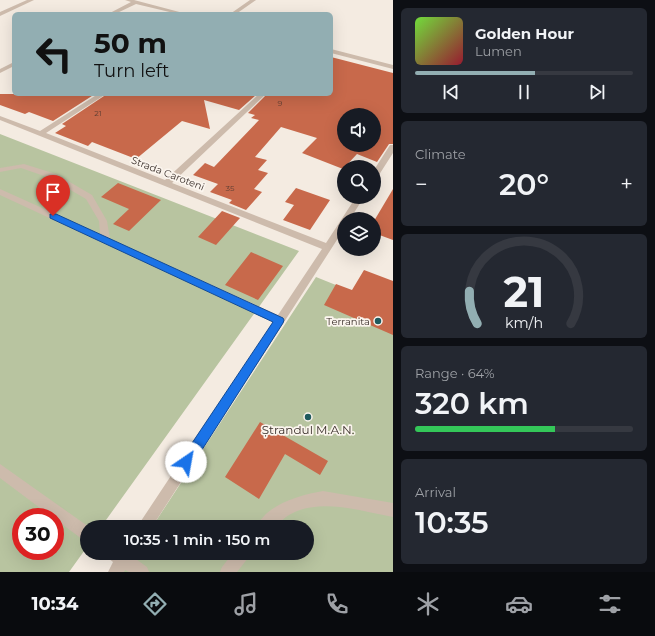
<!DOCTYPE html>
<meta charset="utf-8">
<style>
body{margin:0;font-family:Montserrat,sans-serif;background:#242831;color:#f1f3f6;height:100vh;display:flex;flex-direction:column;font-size:15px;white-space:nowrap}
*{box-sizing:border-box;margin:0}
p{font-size:13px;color:#9ea1a6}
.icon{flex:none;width:22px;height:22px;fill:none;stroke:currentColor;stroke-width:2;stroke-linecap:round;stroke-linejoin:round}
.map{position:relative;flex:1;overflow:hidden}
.drawer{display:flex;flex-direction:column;gap:8px;padding:8px;background:#0d0f14;width:262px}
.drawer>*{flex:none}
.top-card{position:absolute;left:12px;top:12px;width:321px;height:84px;border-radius:6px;box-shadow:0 4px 16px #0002;background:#92aeb2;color:#111;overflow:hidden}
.fabs{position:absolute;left:337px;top:108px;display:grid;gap:8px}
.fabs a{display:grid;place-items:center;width:44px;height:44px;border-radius:50%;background:#171b24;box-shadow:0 4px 16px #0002;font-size:20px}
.speed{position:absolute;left:12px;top:508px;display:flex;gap:8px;font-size:20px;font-weight:700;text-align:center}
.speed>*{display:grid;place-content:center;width:52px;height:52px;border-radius:50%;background:#171b24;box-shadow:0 4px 16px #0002;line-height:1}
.speed .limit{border:6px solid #d22;background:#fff;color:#111}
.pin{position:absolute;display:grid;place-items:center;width:34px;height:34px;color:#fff;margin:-41px -17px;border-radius:50% 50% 50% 0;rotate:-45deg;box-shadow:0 0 4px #0007}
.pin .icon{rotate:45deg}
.me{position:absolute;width:44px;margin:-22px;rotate:33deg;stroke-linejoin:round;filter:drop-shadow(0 0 3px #0008)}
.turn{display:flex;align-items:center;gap:14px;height:84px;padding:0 16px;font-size:18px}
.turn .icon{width:52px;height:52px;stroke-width:2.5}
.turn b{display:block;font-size:28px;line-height:34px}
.big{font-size:30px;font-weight:600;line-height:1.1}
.drawer .widget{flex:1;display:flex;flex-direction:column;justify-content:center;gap:6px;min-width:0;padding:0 14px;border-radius:6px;background:#242831}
.drawer .dial{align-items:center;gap:0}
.dial svg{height:104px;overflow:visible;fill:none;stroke:#363941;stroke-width:7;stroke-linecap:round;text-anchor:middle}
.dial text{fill:#f1f3f6;stroke:none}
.song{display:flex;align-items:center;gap:12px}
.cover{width:48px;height:48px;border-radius:6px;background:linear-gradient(135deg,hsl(100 70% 55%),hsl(350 70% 35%))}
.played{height:4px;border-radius:2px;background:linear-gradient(90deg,#92aeb2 55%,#363941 55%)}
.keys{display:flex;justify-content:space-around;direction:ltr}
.heat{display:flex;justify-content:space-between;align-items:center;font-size:22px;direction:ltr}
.charge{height:6px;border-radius:3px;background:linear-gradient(90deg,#34c759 64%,#363941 0)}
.trip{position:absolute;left:80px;top:520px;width:234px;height:40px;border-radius:20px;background:#171b24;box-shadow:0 4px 16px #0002;font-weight:600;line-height:40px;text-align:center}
.dock{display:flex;height:64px;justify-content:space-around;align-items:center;background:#090b0e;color:#9ea1a6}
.dock .icon{width:28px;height:28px}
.dock .current{color:#92aeb2}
.dock b{font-size:18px;color:#f1f3f6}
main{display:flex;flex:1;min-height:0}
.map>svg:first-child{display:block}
.green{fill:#b8c4a0;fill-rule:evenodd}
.building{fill:#c8694b;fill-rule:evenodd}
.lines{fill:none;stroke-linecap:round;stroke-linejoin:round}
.minor{fill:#cdbbac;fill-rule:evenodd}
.route{fill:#1a73e8;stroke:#114b97}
.poi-dot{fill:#1f5a5e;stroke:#fbf5ee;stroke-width:1.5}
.labels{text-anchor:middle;stroke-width:3.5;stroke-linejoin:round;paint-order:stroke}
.number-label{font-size:8px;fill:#5e3e33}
.street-label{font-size:10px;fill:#3b302b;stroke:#fbf5ee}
.poi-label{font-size:10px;fill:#3b302b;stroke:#fbf5ee;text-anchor:end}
.near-poi-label{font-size:12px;fill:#3b302b;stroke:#fbf5ee}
</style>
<main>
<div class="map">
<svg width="393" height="572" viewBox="0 0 393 572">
<rect width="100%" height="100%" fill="#f4ebe1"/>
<path class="green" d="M0 134 299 251 101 527H87V547L69 572H0ZM21 517H55V551H21Z
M316 277 393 308V572H123L135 553H307V527H152Z"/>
<path class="building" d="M331 57 393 73V144H389L377 162 357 154 343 169 302 153 317 138 281 127 255 157 267 160 258 170 268 173 254 189 262 192 246 210 229 203 232 200 210 192 218 184 193 175 205 163 214 167 259 120 251 118 255 115 248 113 267 94H331ZM344 115H374V145H344Z
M0 94H95L53 121 29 112 25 114 0 105Z
M107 94H257L239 110 204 100 210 129 182 121 136 159 92 142 88 146 55 133 66 126 62 124Z
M118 183 161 200 129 231 113 224 129 209 101 197Z
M296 188 330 200 310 230 283 220 294 205 285 202Z
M393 189V240L374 233V221Z
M222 211 240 218 216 245 198 237Z
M251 252 283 266 258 300 225 285Z
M364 270 393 281V335L324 305 336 284 352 290Z
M260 422 328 461 320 475 285 454 259 499 225 477Z"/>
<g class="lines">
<path class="minor" d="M27 0H34L0 16V12Z
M125 0H134L187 14H178L136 4 115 14H108L131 2Z
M250 0H256L236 14H230Z
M331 49 393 65V69L331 53Z
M14 62V66L0 73V69Z
M98 94H106L46 133 165 180 259 94H266L172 183 326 243 356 197H364L350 219H344V229L152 527H137L273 322 0 195V189L100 234 99 221 86 199 50 178 21 168 0 172V168L24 164 56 174 92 195 107 221 110 239 278 315 322 249 0 120V116L40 131Z
M390 145H393V153L377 178H374V170Z
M0 464 89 527H87V541L82 539 55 519V517H52L0 478Z
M323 491 393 503V517C360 511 319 497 289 515 284 518 279 523 275 527H257C266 504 301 495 323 491Z
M106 553H134L133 557 147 567 149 572H129L125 570 124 572H108L113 562 108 558Z
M233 553H250L248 558 237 572H220L222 567Z"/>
</g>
<path class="route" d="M50 214H56L283 318 284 320 283 323 191 467 186 468 182 467 180 462 182 458 273 322 50 218Z"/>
<g class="poi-dot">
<circle cx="378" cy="321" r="4"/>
<circle cx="308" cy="417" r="4"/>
</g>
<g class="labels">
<g class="number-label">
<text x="280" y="106">9</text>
<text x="98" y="116">21</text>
<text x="230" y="191">35</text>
</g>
<g class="street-label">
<text transform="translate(168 173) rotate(21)" y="4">Strada Caroteni</text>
</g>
<g class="poi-label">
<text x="370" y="325">Terranita</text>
</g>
<g class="near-poi-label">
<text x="308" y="434">Ștrandul M.A.N.</text>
</g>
</g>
</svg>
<div class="fabs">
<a><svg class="icon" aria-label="sound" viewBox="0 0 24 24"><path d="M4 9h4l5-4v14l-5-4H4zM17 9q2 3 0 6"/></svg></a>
<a><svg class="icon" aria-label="search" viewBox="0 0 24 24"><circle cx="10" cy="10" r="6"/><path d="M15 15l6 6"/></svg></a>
<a><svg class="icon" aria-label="layers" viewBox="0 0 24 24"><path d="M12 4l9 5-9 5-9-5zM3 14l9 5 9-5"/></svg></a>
</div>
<div class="speed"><div class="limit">30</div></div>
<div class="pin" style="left:53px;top:216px;background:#d93025"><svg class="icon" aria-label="arrive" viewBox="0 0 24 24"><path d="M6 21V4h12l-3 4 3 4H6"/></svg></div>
<svg class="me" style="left:186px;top:462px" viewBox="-20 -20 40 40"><circle r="19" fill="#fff"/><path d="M0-13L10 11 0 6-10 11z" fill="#1a73e8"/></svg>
<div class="trip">10:35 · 1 min · 150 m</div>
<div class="top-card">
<div class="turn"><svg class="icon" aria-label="left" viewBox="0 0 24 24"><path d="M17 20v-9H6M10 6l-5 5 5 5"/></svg><div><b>50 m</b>Turn left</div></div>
</div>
</div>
<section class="drawer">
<div class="widget">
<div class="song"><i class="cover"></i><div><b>Golden Hour</b><p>Lumen</p></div></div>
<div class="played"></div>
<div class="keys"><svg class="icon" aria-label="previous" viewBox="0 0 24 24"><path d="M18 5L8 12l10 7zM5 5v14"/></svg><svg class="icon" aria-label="pause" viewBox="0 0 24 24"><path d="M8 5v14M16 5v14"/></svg><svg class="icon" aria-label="next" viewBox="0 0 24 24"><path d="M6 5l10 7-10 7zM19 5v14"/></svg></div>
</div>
<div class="widget"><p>Climate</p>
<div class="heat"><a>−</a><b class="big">20°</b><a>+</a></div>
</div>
<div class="widget dial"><svg viewBox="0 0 100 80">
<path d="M14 69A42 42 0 1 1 86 69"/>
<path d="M14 69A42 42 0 0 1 8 44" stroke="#92aeb2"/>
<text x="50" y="56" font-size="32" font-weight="700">21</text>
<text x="50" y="72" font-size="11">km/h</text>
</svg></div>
<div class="widget"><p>Range · 64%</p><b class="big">320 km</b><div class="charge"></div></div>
<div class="widget"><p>Arrival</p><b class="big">10:35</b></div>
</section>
</main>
<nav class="dock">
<b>10:34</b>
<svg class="icon current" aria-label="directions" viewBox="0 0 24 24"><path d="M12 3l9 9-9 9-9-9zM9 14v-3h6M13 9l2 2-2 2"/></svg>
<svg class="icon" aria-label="music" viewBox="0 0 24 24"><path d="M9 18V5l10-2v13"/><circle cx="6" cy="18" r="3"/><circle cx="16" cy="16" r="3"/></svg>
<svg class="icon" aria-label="phone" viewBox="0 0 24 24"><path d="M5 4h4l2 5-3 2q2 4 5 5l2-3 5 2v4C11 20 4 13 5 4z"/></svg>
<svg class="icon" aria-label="climate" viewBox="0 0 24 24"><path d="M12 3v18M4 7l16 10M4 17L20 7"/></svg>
<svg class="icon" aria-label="car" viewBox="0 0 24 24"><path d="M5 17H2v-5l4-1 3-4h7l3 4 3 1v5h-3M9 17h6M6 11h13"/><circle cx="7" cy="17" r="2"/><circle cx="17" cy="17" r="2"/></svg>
<svg class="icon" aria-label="filters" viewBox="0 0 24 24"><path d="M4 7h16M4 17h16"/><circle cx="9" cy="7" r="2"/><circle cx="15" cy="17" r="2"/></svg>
</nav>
